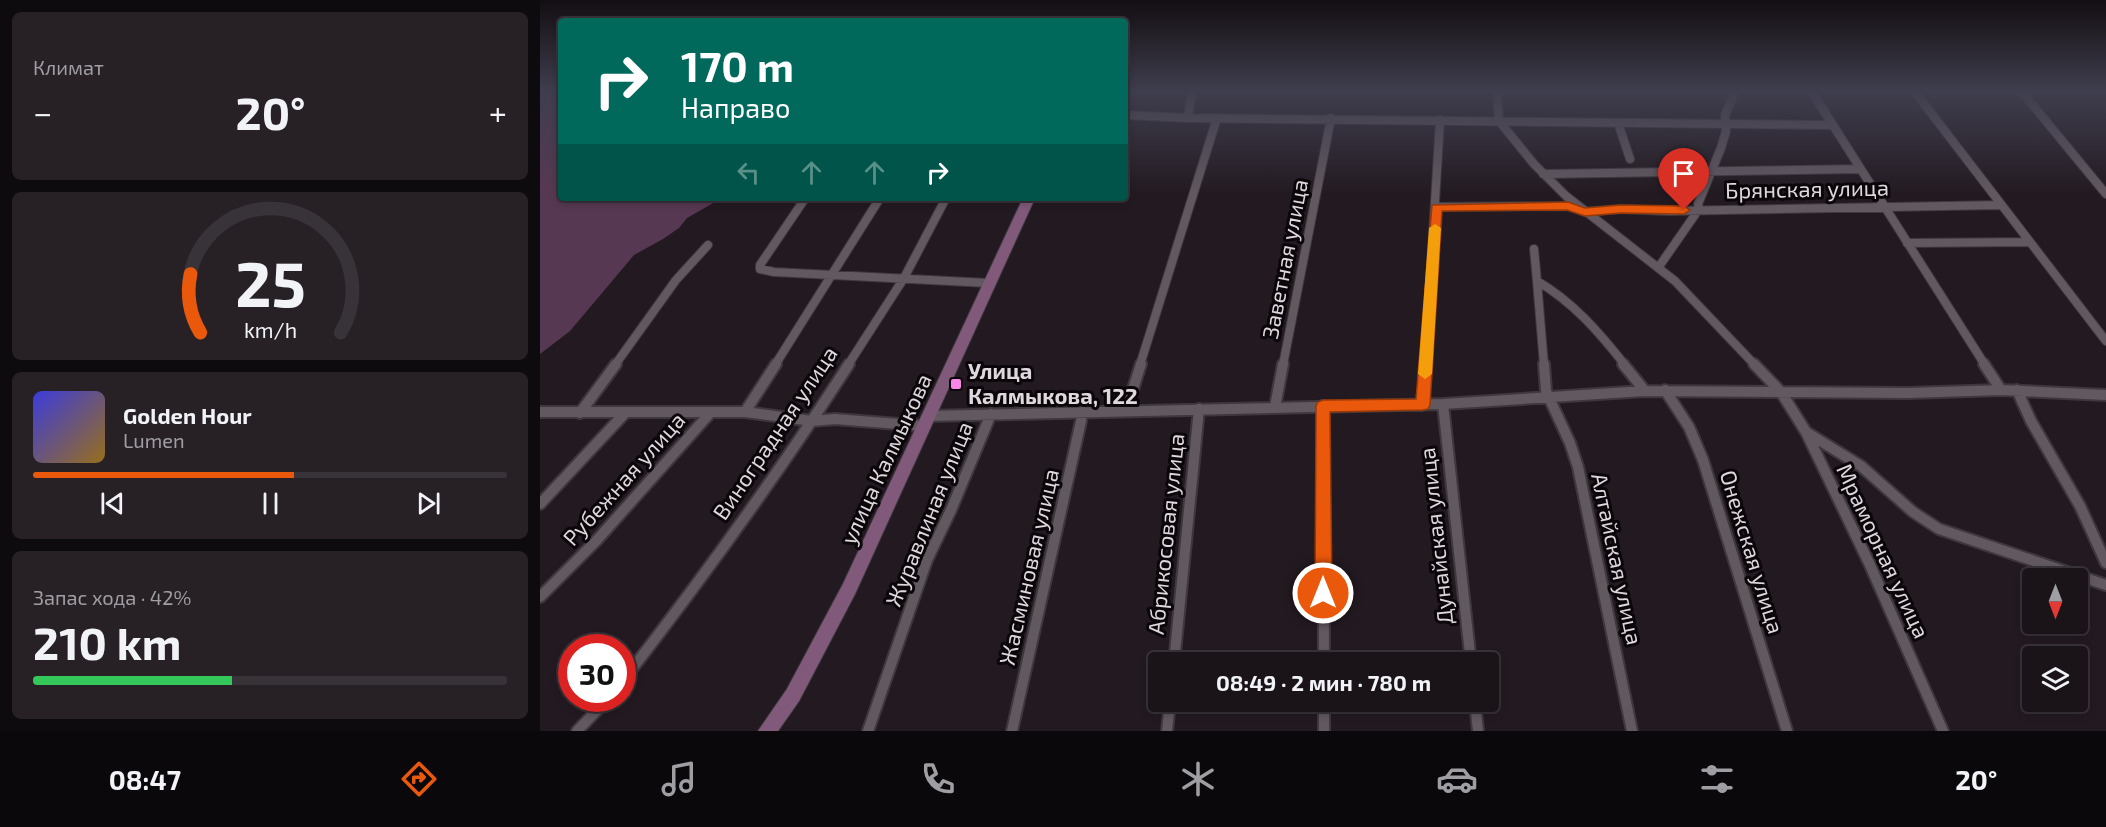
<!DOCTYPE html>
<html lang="ru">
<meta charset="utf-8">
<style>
body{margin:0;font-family:"Exo 2",sans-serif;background:#272126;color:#f1f3f6;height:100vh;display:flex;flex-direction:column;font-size:22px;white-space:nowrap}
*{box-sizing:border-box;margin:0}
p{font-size:20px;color:#9f9ea2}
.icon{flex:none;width:33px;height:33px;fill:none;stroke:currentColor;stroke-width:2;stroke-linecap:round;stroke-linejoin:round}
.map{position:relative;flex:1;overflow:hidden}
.side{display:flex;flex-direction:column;gap:12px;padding:12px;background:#0e0b0e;width:540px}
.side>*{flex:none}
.top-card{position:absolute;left:18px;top:18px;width:570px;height:183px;border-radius:6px;box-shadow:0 3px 9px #0003,0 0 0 2px #383338;background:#00695c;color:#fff;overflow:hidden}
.needle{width:39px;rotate:180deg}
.fabs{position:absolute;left:1482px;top:568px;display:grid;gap:12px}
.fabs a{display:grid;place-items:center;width:66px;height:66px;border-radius:6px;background:#1a1419;box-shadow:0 3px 9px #0003,0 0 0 2px #383338;font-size:30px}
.speed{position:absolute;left:18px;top:634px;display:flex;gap:12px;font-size:30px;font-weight:700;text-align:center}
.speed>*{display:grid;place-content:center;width:78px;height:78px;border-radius:50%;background:#1a1419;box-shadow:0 3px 9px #0003,0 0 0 2px #383338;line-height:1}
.speed .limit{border:9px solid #d22;background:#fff;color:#111}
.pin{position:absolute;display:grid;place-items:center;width:51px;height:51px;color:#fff;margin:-62px -26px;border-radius:50% 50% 50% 0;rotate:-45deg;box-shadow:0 0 6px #0007}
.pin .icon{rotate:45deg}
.me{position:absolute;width:66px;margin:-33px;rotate:0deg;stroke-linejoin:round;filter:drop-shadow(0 0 4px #0008)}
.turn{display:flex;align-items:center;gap:21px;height:126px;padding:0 24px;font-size:27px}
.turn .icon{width:78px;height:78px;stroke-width:2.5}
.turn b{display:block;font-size:42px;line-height:51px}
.lanes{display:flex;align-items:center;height:57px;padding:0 24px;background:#0003;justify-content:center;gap:30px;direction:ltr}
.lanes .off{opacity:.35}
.big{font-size:45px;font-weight:700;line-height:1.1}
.side .tile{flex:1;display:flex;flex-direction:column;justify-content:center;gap:9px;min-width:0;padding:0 21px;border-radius:9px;background:#272126}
.side .dial{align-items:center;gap:0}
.dial svg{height:156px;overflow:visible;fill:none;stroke:#383338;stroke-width:7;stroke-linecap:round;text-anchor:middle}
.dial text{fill:#f1f3f6;stroke:none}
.song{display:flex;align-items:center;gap:18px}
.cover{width:72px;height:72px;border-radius:9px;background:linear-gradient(135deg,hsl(240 70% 55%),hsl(40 70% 35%))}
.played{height:6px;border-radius:3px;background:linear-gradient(90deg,#ea580c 55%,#383338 55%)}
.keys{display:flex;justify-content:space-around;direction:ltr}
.heat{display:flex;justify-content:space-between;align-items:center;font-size:33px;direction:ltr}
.charge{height:9px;border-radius:4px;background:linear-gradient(90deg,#34c759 42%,#383338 0)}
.trip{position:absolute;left:608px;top:652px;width:351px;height:60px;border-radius:6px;background:#1a1419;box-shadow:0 3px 9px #0003,0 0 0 2px #383338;font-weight:700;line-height:60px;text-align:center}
.tab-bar{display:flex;height:96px;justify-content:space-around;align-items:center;background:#0a080a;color:#9f9ea2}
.tab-bar .icon{width:42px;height:42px}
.tab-bar .current{color:#ea580c}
.tab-bar b{font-size:27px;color:#f1f3f6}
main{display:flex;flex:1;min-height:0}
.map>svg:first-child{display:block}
.water{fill:#573852}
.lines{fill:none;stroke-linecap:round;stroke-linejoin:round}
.minor-far1-casing{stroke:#3e373d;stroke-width:10}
.minor-casing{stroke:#3e373d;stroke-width:14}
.secondary-casing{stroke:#3e373d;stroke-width:2}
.minor-far1{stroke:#625860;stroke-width:8}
.minor{stroke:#625860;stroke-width:10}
.secondary{fill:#815a7b;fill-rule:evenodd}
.route{fill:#ea580c;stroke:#983908;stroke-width:1.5}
.slow{fill:#f59e0b}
.poi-dot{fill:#f987e9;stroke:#0a0609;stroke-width:2}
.labels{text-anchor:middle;stroke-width:6;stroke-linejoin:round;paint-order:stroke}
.street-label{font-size:22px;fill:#ded7dc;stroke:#0a0609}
.poi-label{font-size:22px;font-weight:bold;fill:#ded7dc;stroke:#0a0609;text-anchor:start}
</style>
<main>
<section class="side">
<div class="tile"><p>Климат</p>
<div class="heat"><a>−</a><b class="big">20°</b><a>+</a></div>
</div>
<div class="tile dial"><svg viewBox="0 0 100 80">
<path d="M14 69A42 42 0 1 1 86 69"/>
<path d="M14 69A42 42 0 0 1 9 39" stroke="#ea580c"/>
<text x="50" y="56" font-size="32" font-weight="700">25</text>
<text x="50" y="72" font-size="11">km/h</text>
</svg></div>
<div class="tile">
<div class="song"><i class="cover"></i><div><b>Golden Hour</b><p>Lumen</p></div></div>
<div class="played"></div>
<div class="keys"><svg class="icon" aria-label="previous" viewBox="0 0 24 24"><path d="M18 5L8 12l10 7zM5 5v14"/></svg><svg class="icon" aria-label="pause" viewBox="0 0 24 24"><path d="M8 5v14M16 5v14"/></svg><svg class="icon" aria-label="next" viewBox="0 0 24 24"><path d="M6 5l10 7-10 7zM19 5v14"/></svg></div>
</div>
<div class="tile"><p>Запас хода · 42%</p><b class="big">210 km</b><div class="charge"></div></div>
</section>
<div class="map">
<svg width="1566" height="731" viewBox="0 0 1566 731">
<rect width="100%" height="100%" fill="#231a21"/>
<path class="water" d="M0 92H21V198H182L147 218 139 228 123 239 94 255 30 331 0 354Z"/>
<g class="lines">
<defs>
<path id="minor-far1" d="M957 92 959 121 994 164 1026 196 1135 281 1215 365
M1272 92 1445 365
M1375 92 1566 341
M1482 92 1566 194
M585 115 648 118 1292 125
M648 118 652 92
M1078 123 1090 159
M1003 174 1320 169
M264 200 220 265V269L234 272 448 283
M896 207 1028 206 1045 212 1081 209 1129 211 1461 205
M1367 243 1489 242
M994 249 997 281
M1118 268 1159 209 1158 204 1181 148 1186 131 1185 115 1195 92
M75 365 136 280 168 245
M235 365 340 198
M308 365 364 278 406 198
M600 365 677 118
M743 365 791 118
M885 365 900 120
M1004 365 997 281C1033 302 1059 332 1085 365"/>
<path id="minor" d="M1004 364 1006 391 1030 443 1038 467 1092 731
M1083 364 1105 391
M1214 364 1241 392 1266 432 1330 565 1403 731
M1444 364 1461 390
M1125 390 1149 427 1163 460 1247 731
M1477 390 1491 421 1540 506 1566 563
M903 404 931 663
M883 405 885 364
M783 406 784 663
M735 407 743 364
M586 411 601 364
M0 412H205L272 421 295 419 384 426
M205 412 236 364
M40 413 76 364
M389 416 903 404 1105 391 1368 393 1461 390 1566 395
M1266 432 1321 466 1373 512 1399 529 1566 585
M0 504 86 412
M0 597 57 540 171 412
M634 663 659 409
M82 682C162 579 239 473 309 364
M784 702V731
M935 702 938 731
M37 731 68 699
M328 731 387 560 411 510 451 414
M472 731 543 412
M627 731 630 702"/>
<path id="secondary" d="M483 198H495L315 594 259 701 238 731H218L247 689 303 584Z"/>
</defs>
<use href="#minor-far1" class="minor-far1-casing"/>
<use href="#minor" class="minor-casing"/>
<use href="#secondary" class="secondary-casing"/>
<use href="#minor-far1" class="minor-far1"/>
<use href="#minor" class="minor"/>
<use href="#secondary" class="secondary"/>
</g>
<linearGradient id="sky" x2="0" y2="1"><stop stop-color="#130e12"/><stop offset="0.47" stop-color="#3f3e4e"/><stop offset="1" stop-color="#3f3e4e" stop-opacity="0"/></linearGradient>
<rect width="1566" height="194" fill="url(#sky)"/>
<path class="route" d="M1028 202 1045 208 1081 205 1144 206 1150 210 1144 214 1081 213 1045 216 1027 210 902 211 890 405 888 409 883 410 790 412 792 593 789 598 783 601 778 598 775 593 776 406 778 402 783 400 876 399 892 205Z"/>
<path class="slow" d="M895 224 901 228 892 374 885 379 878 374 889 228Z"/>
<rect class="poi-dot" x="410" y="378" width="12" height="12" rx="3"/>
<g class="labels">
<g class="street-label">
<text transform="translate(1267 189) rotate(-1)" y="8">Брянская улица</text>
<text transform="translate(745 259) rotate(-79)" y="8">Заветная улица</text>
<text transform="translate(235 433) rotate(-56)" y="8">Виноградная улица</text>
<text transform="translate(346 459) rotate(-65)" y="8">улица Калмыкова</text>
<text transform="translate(84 479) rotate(-48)" y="8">Рубежная улица</text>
<text transform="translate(389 514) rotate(-68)" y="8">Журавлиная улица</text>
<text transform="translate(626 534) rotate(-84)" y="8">Абрикосовая улица</text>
<text transform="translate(896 536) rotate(-96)" y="8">Дунайская улица</text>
<text transform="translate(1343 551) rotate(65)" y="8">Мраморная улица</text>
<text transform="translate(1212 552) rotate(73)" y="8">Онежская улица</text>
<text transform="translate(1077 559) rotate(78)" y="8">Алтайская улица</text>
<text transform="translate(489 567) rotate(-77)" y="8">Жасминовая улица</text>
</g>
<g class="poi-label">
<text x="428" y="379">Улица<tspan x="428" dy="25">Калмыкова, 122</tspan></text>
</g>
</g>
</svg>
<div class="fabs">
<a><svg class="needle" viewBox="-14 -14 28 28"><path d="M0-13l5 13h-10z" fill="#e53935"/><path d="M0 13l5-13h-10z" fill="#9f9ea2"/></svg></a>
<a><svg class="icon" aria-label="layers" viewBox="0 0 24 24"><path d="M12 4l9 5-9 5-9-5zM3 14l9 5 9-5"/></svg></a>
</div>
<div class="speed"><div class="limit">30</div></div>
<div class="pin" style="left:1144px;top:210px;background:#d93025"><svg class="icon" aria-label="arrive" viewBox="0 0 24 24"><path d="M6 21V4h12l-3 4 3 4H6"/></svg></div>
<svg class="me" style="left:783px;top:593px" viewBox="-20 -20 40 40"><circle r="17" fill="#ea580c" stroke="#fff" stroke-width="3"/><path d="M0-11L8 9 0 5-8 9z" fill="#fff"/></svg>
<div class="trip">08:49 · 2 мин · 780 m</div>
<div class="top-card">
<div class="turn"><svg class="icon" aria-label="right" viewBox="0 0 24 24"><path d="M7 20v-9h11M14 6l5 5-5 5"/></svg><div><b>170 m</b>Направо</div></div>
<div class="lanes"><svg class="icon off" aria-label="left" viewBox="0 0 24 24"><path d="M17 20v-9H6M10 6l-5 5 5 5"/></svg><svg class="icon off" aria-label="ahead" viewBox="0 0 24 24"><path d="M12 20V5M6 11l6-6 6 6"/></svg><svg class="icon off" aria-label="ahead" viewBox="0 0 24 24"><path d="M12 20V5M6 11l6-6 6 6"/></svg><svg class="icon" aria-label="right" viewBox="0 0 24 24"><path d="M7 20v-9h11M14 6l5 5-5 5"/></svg></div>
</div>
</div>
</main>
<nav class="tab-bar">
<b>08:47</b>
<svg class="icon current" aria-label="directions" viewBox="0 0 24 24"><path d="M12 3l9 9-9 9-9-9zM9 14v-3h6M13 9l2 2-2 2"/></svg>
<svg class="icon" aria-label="music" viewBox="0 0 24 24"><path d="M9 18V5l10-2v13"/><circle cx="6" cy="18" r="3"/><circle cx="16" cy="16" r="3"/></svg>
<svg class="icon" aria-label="phone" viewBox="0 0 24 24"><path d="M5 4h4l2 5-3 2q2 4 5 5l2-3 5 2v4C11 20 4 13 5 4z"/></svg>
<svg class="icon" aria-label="climate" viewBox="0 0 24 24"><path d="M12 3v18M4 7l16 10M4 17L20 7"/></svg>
<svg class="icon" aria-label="car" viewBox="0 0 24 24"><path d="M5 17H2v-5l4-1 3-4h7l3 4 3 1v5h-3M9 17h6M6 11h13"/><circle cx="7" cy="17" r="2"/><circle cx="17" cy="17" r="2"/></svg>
<svg class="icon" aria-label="filters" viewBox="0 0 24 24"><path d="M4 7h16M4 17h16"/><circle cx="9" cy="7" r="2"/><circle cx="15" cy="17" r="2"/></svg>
<b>20°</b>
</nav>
